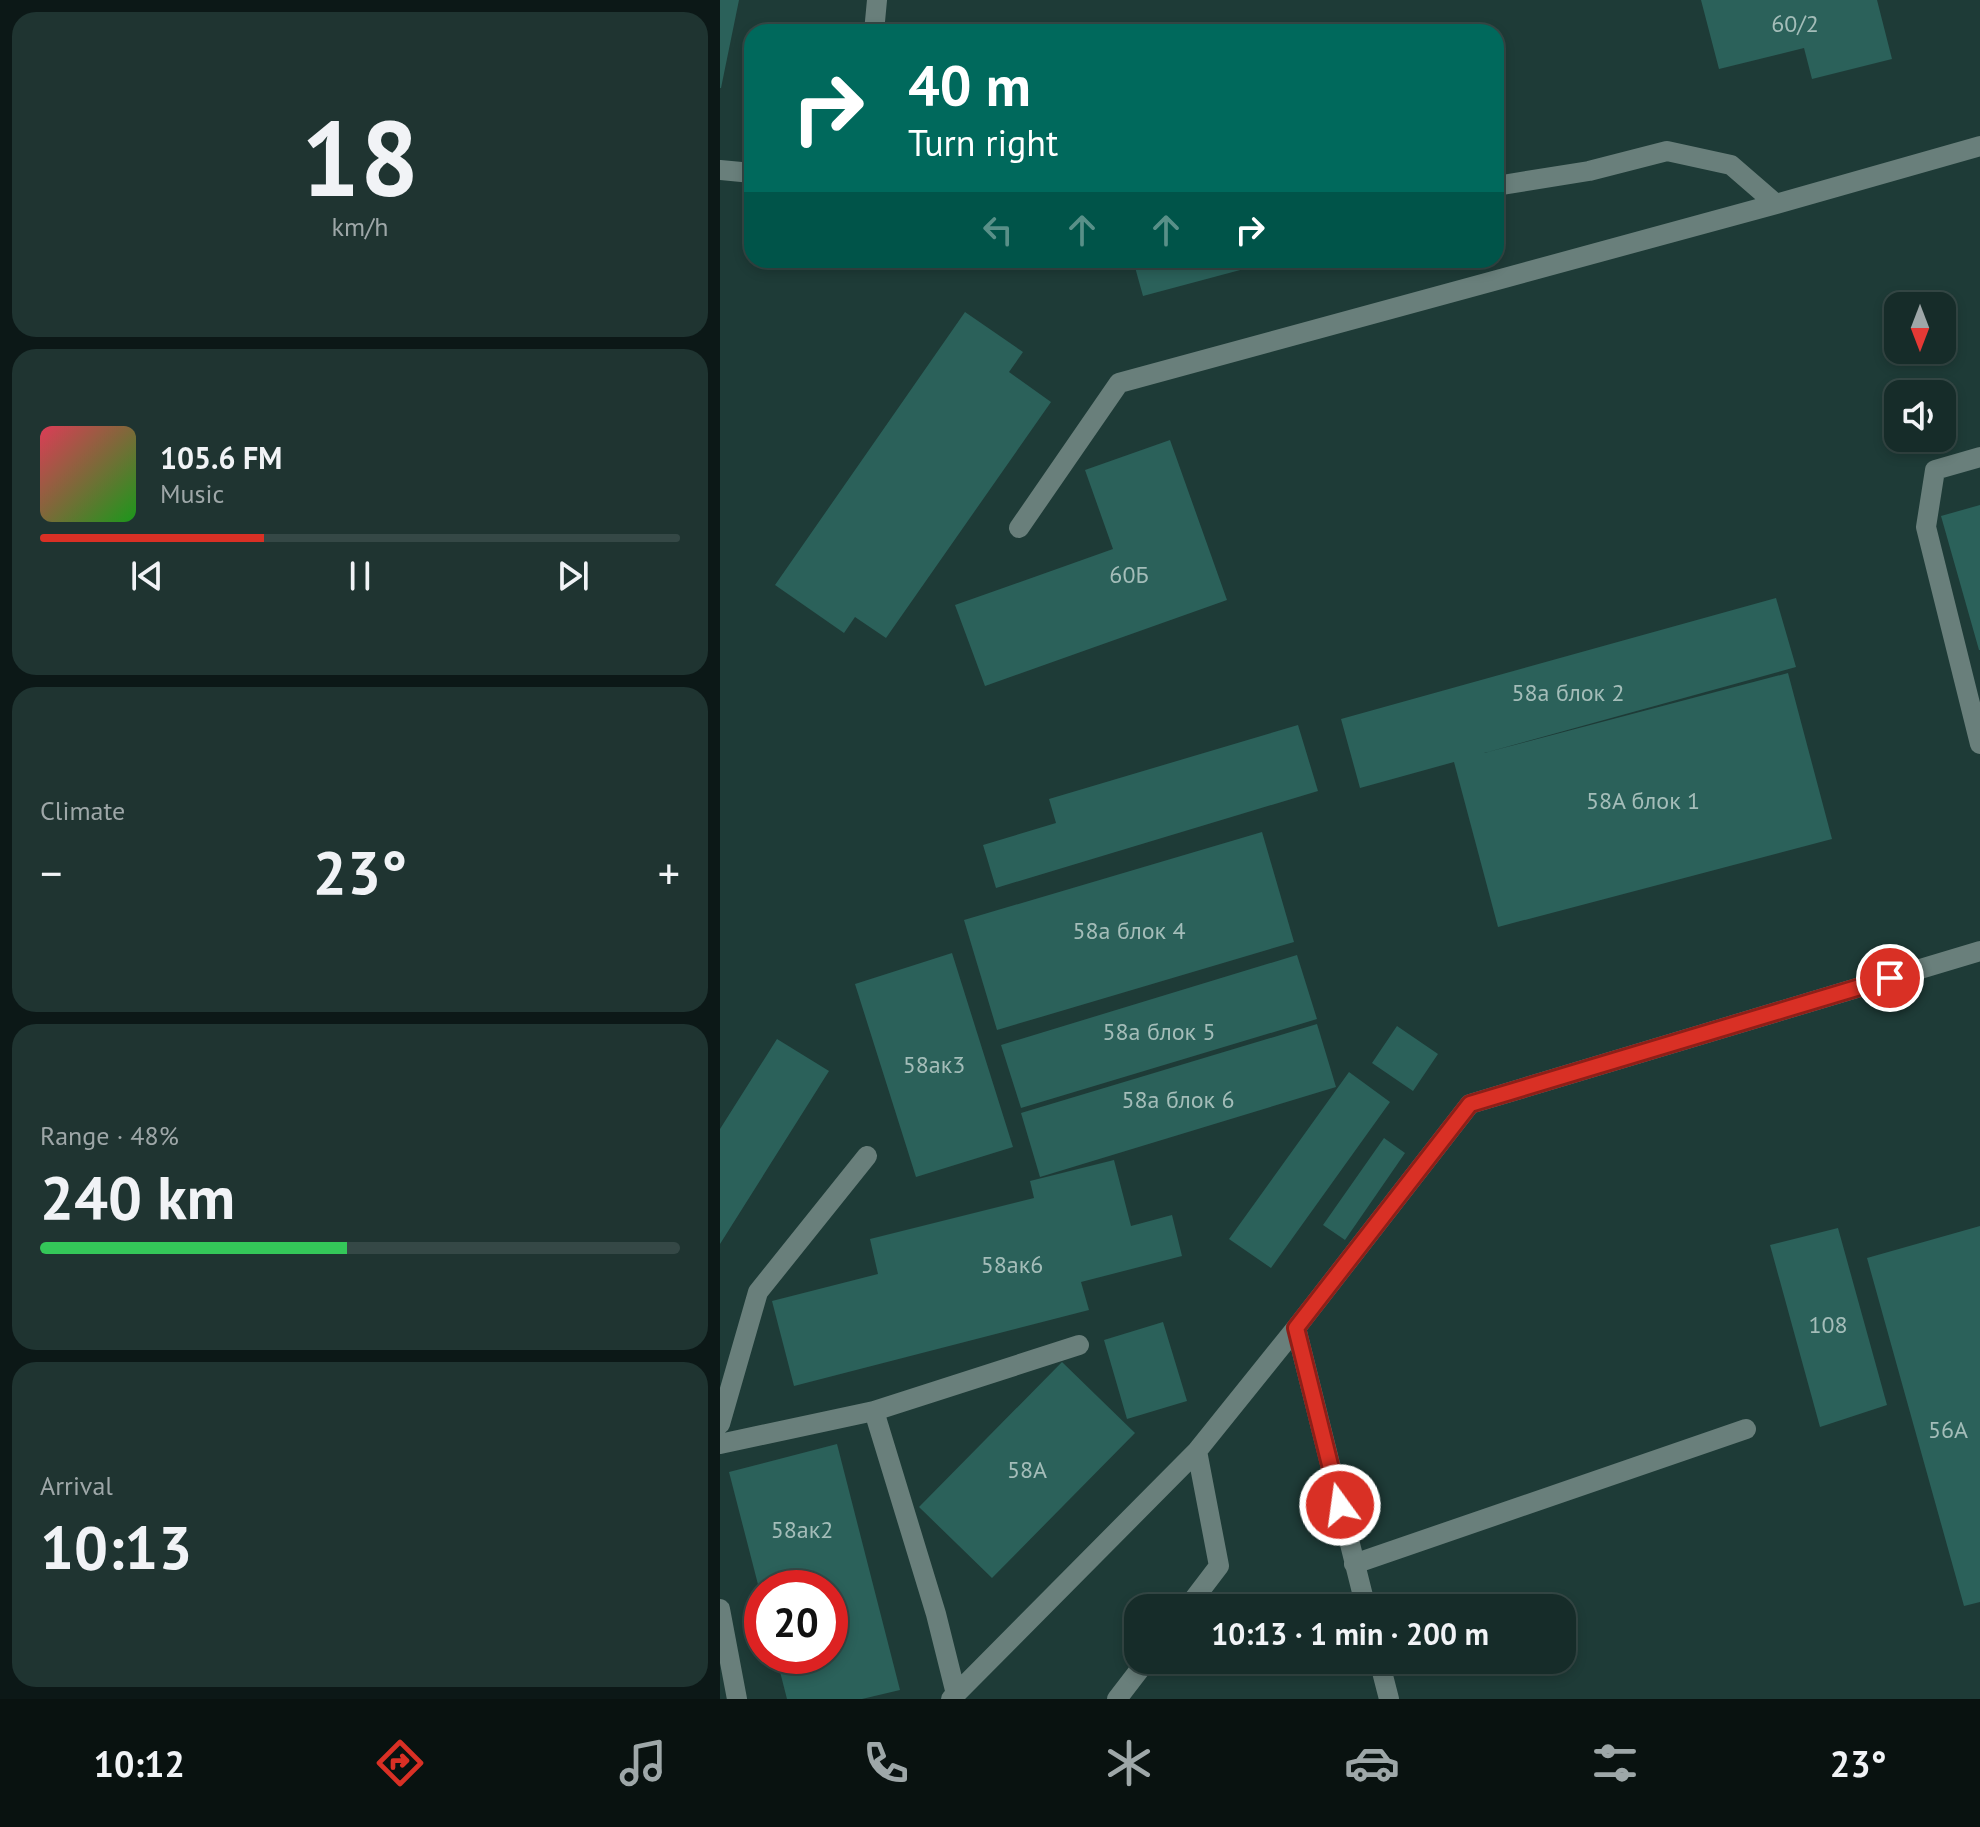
<!DOCTYPE html>
<meta charset="utf-8">
<style>
body{margin:0;font-family:"PT Sans",sans-serif;background:#1f3431;color:#f1f3f6;height:100vh;display:flex;flex-direction:column;font-size:30px;white-space:nowrap}
*{box-sizing:border-box;margin:0}
p{font-size:26px;color:#9ea7a8}
.icon{flex:none;width:44px;height:44px;fill:none;stroke:currentColor;stroke-width:2;stroke-linecap:round;stroke-linejoin:round}
.map{position:relative;flex:1;overflow:hidden}
.sheet{display:flex;flex-direction:column;gap:12px;padding:12px;background:#0c1817;width:720px}
.sheet>*{flex:none}
.guide{position:absolute;left:24px;top:24px;width:760px;height:244px;border-radius:24px;box-shadow:0 4px 12px #0003,0 0 0 2px #354846;background:#00695c;color:#fff;overflow:hidden}
.needle{width:52px;rotate:180deg}
.tools{position:absolute;left:1164px;top:292px;display:grid;gap:16px}
.tools a{display:grid;place-items:center;width:72px;height:72px;border-radius:16px;background:#162c29;box-shadow:0 4px 12px #0003,0 0 0 2px #354846;font-size:40px}
.speed{position:absolute;left:24px;top:1570px;display:flex;gap:16px;font-size:40px;font-weight:700;text-align:center}
.speed>*{display:grid;place-content:center;width:104px;height:104px;border-radius:50%;background:#162c29;box-shadow:0 4px 12px #0003,0 0 0 2px #354846;line-height:1}
.speed .limit{border:12px solid #d22;background:#fff;color:#111}
.pin{position:absolute;display:grid;place-items:center;width:68px;height:68px;color:#fff;margin:-34px;border:4px solid #fff;border-radius:50%;box-shadow:0 2px 8px #0007}
.me{position:absolute;width:88px;margin:-44px;rotate:346deg;stroke-linejoin:round;filter:drop-shadow(0 0 6px #0008)}
.turn{display:flex;align-items:center;gap:28px;height:168px;padding:0 32px;font-size:36px}
.turn .icon{width:104px;height:104px;stroke-width:2.5}
.turn b{display:block;font-size:56px;line-height:68px}
.lanes{display:flex;align-items:center;height:76px;padding:0 32px;background:#0003;justify-content:center;gap:40px;direction:ltr}
.lanes .off{opacity:.35}
.big{font-size:60px;font-weight:700;line-height:1.1}
.sheet .widget{flex:1;display:flex;flex-direction:column;justify-content:center;gap:12px;min-width:0;padding:0 28px;border-radius:24px;background:#1f3431}
.sheet .dial{align-items:center;gap:0}
.dial b{font-size:104px;line-height:1}
.song{display:flex;align-items:center;gap:24px}
.cover{width:96px;height:96px;border-radius:12px;background:linear-gradient(135deg,hsl(350 70% 55%),hsl(120 70% 35%))}
.played{height:8px;border-radius:4px;background:linear-gradient(90deg,#d93025 35%,#354846 35%)}
.keys{display:flex;justify-content:space-around;direction:ltr}
.heat{display:flex;justify-content:space-between;align-items:center;font-size:44px;direction:ltr}
.charge{height:12px;border-radius:6px;background:linear-gradient(90deg,#34c759 48%,#354846 0)}
.trip{position:absolute;left:404px;top:1594px;width:452px;height:80px;border-radius:24px;background:#162c29;box-shadow:0 4px 12px #0003,0 0 0 2px #354846;font-weight:700;line-height:80px;text-align:center}
.tabs{display:flex;height:128px;justify-content:space-around;align-items:center;background:#091210;color:#9ea7a8}
.tabs .icon{width:56px;height:56px}
.tabs .on{color:#d93025}
.tabs b{font-size:36px;color:#f1f3f6}
main{display:flex;flex:1;min-height:0}
.map>svg:first-child{display:block}
.building{fill:#2b615a}
.lines{fill:none;stroke-linecap:round;stroke-linejoin:round}
.minor{stroke:#697f7b;stroke-width:20}
.route-casing{stroke:#8d1f18;stroke-width:20}
.route{stroke:#d93025;stroke-width:14}
.labels{text-anchor:middle;stroke-width:8;stroke-linejoin:round;paint-order:stroke}
.number-label{font-size:24px;fill:#a4bdb9}
</style>
<main>
<section class="sheet">
<div class="widget dial"><b>18</b><p>km/h</p></div>
<div class="widget">
<div class="song"><i class="cover"></i><div><b>105.6 FM</b><p>Music</p></div></div>
<div class="played"></div>
<div class="keys"><svg class="icon" aria-label="previous" viewBox="0 0 24 24"><path d="M18 5L8 12l10 7zM5 5v14"/></svg><svg class="icon" aria-label="pause" viewBox="0 0 24 24"><path d="M8 5v14M16 5v14"/></svg><svg class="icon" aria-label="next" viewBox="0 0 24 24"><path d="M6 5l10 7-10 7zM19 5v14"/></svg></div>
</div>
<div class="widget"><p>Climate</p>
<div class="heat"><a>−</a><b class="big">23°</b><a>+</a></div>
</div>
<div class="widget"><p>Range · 48%</p><b class="big">240 km</b><div class="charge"></div></div>
<div class="widget"><p>Arrival</p><b class="big">10:13</b></div>
</section>
<div class="map">
<svg width="1260" height="1699" viewBox="0 0 1260 1699">
<rect width="100%" height="100%" fill="#1e3b37"/>
<path class="building" d="M0 0H19L1 88H0Z
M981 0H1157L1172 59 1092 79 1084 48 999 69Z
M413 260H554V261L423 296Z
M245 312 303 352 289 372 331 402 166 638 135 617 124 633 55 585Z
M450 440 507 600 265 686 235 605 393 549 365 470Z
M1260 505V650H1259L1221 516Z
M1056 598 1076 667 764 753 1068 673 1112 839 778 927 734 762 640 788 621 719Z
M578 725 598 791 276 888 263 845 336 823 329 799Z
M542 832 574 942 277 1030 244 920Z
M232 953 293 1147 196 1177 135 984Z
M577 955 597 1019 301 1108 281 1045Z
M597 1024 616 1087 320 1177 301 1113Z
M677 1026 718 1054 693 1091 652 1063Z
M57 1039 109 1071 0 1244V1129Z
M629 1072 670 1102 551 1268 509 1239Z
M664 1138 685 1153 625 1240 603 1225Z
M394 1160 411 1226 452 1215 462 1256 361 1282 369 1310 74 1386 52 1301 158 1274 150 1239 314 1198 310 1181Z
M1260 1226V1602L1244 1606 1147 1258Z
M1118 1228 1167 1405 1100 1427 1050 1245Z
M443 1322 467 1401 407 1419 384 1340Z
M342 1362 415 1433 272 1578 199 1507Z
M117 1444 180 1690 142 1699H67L56 1656H110V1588H42L41 1596 9 1472Z"/>
<g class="lines">
<path class="minor" d="M154 32 157 0
M0 170 32 173
M776 186 869 171 947 151 1011 165 1056 204
M1260 457 1215 470 1206 527 1260 744
M299 528 399 383 1056 204 1260 146
M576 1328 646 1608
M0 1424 38 1292 147 1156
M0 1444 154 1411
M634 1564 1026 1429
M467 1608 499 1566 477 1451
M0 1609 17 1699
M659 1660 669 1699
M236 1694 216 1614 154 1411 359 1345
M231 1699 477 1451 576 1328 750 1104 1260 951
M397 1699 427 1660"/>
</g>
<g class="lines">
<defs>
<path id="route" d="M620 1505 576 1328 750 1104 1170 978"/>
</defs>
<use href="#route" class="route-casing"/>
<use href="#route" class="route"/>
</g>
<g class="labels">
<g class="number-label">
<text x="1075" y="32">60/2</text>
<text x="409" y="583">60Б</text>
<text x="848" y="701">58а блок 2</text>
<text x="923" y="809">58А блок 1</text>
<text x="409" y="939">58а блок 4</text>
<text x="439" y="1040">58а блок 5</text>
<text x="214" y="1073">58ак3</text>
<text x="458" y="1108">58а блок 6</text>
<text x="292" y="1273">58ак6</text>
<text x="1108" y="1333">108</text>
<text x="1228" y="1438">56А</text>
<text x="307" y="1478">58А</text>
<text x="82" y="1538">58ак2</text>
</g>
</g>
</svg>
<div class="tools">
<a><svg class="needle" viewBox="-14 -14 28 28"><path d="M0-13l5 13h-10z" fill="#e53935"/><path d="M0 13l5-13h-10z" fill="#9ea7a8"/></svg></a>
<a><svg class="icon" aria-label="sound" viewBox="0 0 24 24"><path d="M4 9h4l5-4v14l-5-4H4zM17 9q2 3 0 6"/></svg></a>
</div>
<div class="speed"><div class="limit">20</div></div>
<div class="pin" style="left:1170px;top:978px;background:#d93025"><svg class="icon" aria-label="arrive" viewBox="0 0 24 24"><path d="M6 21V4h12l-3 4 3 4H6"/></svg></div>
<svg class="me" style="left:620px;top:1505px" viewBox="-20 -20 40 40"><circle r="17" fill="#d93025" stroke="#fff" stroke-width="3"/><path d="M0-11L8 9 0 5-8 9z" fill="#fff"/></svg>
<div class="trip">10:13 · 1 min · 200 m</div>
<div class="guide">
<div class="turn"><svg class="icon" aria-label="right" viewBox="0 0 24 24"><path d="M7 20v-9h11M14 6l5 5-5 5"/></svg><div><b>40 m</b>Turn right</div></div>
<div class="lanes"><svg class="icon off" aria-label="left" viewBox="0 0 24 24"><path d="M17 20v-9H6M10 6l-5 5 5 5"/></svg><svg class="icon off" aria-label="ahead" viewBox="0 0 24 24"><path d="M12 20V5M6 11l6-6 6 6"/></svg><svg class="icon off" aria-label="ahead" viewBox="0 0 24 24"><path d="M12 20V5M6 11l6-6 6 6"/></svg><svg class="icon" aria-label="right" viewBox="0 0 24 24"><path d="M7 20v-9h11M14 6l5 5-5 5"/></svg></div>
</div>
</div>
</main>
<nav class="tabs">
<b>10:12</b>
<svg class="icon on" aria-label="directions" viewBox="0 0 24 24"><path d="M12 3l9 9-9 9-9-9zM9 14v-3h6M13 9l2 2-2 2"/></svg>
<svg class="icon" aria-label="music" viewBox="0 0 24 24"><path d="M9 18V5l10-2v13"/><circle cx="6" cy="18" r="3"/><circle cx="16" cy="16" r="3"/></svg>
<svg class="icon" aria-label="phone" viewBox="0 0 24 24"><path d="M5 4h4l2 5-3 2q2 4 5 5l2-3 5 2v4C11 20 4 13 5 4z"/></svg>
<svg class="icon" aria-label="climate" viewBox="0 0 24 24"><path d="M12 3v18M4 7l16 10M4 17L20 7"/></svg>
<svg class="icon" aria-label="car" viewBox="0 0 24 24"><path d="M5 17H2v-5l4-1 3-4h7l3 4 3 1v5h-3M9 17h6M6 11h13"/><circle cx="7" cy="17" r="2"/><circle cx="17" cy="17" r="2"/></svg>
<svg class="icon" aria-label="filters" viewBox="0 0 24 24"><path d="M4 7h16M4 17h16"/><circle cx="9" cy="7" r="2"/><circle cx="15" cy="17" r="2"/></svg>
<b>23°</b>
</nav>
